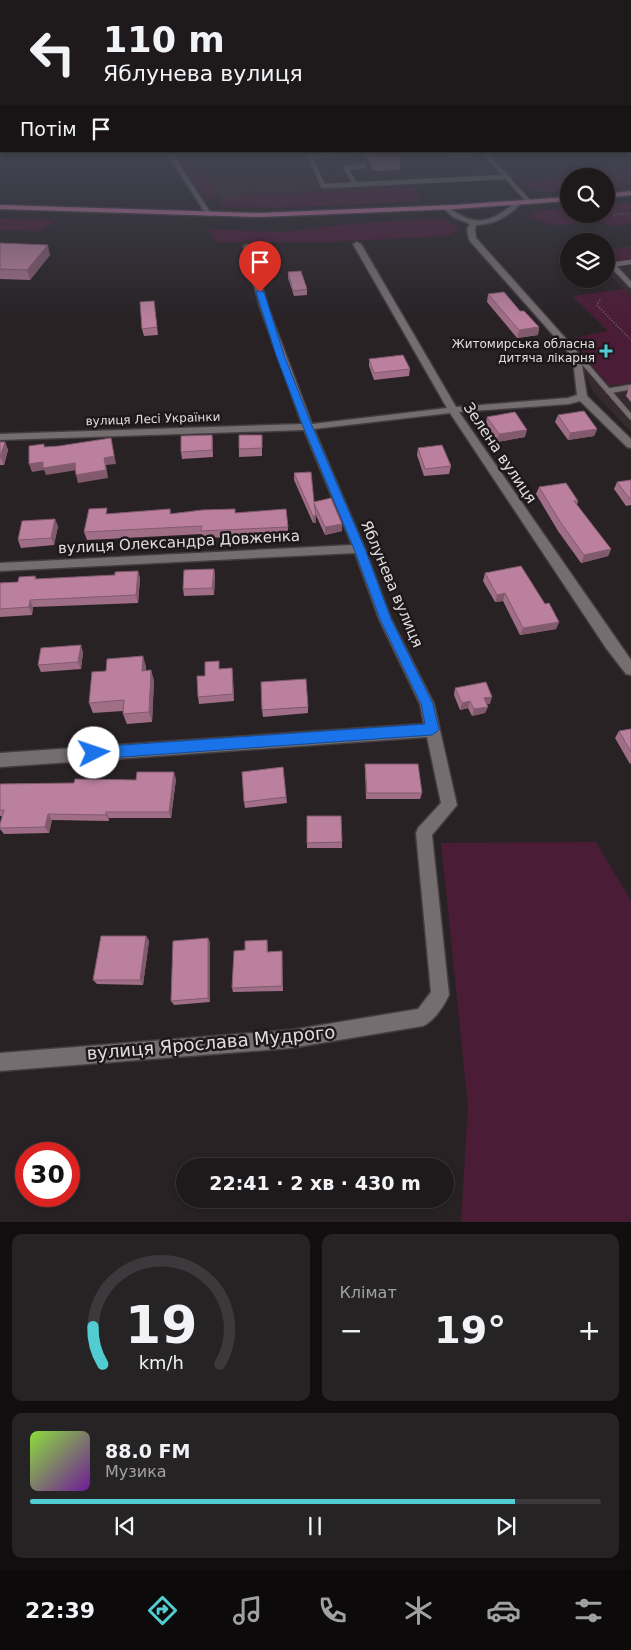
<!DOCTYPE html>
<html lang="uk">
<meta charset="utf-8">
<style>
body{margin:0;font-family:"DejaVu Sans",sans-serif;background:#262325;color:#f1f3f6;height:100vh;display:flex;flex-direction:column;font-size:19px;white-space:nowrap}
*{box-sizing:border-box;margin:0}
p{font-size:16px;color:#a1a1a3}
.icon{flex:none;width:28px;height:28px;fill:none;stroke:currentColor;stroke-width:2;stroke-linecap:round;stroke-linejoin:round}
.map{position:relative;height:1222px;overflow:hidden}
.drawer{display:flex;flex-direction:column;gap:12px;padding:12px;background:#100e0f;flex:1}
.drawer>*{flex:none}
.hud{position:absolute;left:0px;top:0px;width:631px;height:152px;box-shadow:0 2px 8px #0003,0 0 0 1px #3c383b;background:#1e1a1c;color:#f1f3f6;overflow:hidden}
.tools{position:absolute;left:560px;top:168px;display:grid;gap:10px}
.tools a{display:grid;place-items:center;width:55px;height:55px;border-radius:50%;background:#1e1a1c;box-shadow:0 2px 8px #0003,0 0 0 1px #3c383b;font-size:25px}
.speed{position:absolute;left:15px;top:1142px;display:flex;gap:10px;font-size:25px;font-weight:700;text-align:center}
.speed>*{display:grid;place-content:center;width:65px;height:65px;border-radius:50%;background:#1e1a1c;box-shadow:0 2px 8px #0003,0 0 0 1px #3c383b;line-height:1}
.speed .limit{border:8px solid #d22;background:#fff;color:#111}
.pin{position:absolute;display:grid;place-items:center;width:42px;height:42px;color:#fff;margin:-51px -21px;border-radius:50% 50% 50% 0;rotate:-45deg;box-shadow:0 0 5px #0007}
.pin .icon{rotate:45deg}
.me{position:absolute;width:55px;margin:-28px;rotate:86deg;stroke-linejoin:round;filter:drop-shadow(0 0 4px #0008)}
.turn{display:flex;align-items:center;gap:18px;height:105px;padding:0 20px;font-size:22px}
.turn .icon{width:65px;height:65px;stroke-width:2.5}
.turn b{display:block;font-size:35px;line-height:42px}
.then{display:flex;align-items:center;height:48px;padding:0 20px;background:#0003;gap:10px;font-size:19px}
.big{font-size:38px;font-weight:700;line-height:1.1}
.drawer .tile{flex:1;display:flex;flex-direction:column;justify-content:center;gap:8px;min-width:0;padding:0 18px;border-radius:10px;background:#262325}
.drawer .dial{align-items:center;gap:0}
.dial svg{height:130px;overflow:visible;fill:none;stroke:#3c383b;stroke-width:7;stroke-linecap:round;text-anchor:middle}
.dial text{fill:#f1f3f6;stroke:none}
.song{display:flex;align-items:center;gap:15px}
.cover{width:60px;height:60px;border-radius:8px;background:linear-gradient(135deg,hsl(90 70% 55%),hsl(280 70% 35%))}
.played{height:5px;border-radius:2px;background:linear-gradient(90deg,#51ccd1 85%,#3c383b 85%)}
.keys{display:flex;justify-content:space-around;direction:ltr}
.heat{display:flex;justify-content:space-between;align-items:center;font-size:28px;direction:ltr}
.drawer .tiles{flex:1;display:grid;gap:12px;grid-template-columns:1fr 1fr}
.tile:last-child{grid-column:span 2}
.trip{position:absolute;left:176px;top:1158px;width:278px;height:50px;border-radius:25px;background:#1e1a1c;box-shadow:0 2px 8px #0003,0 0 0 1px #3c383b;font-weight:700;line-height:50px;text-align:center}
.menu{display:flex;height:80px;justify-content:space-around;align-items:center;background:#0c0a0b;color:#a1a1a3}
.menu .icon{width:35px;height:35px}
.menu .active{color:#51ccd1}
.menu b{font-size:22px;color:#f1f3f6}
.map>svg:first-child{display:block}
.built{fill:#362a2f}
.green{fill:#4b1c36}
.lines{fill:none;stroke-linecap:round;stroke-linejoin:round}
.lane-far1-casing{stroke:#433d40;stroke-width:5.5}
.lane-casing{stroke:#433d40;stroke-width:7}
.street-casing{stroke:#433d40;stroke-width:3}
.primary-casing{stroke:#433d40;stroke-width:3}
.path{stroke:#686265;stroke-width:2;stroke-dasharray:1 2;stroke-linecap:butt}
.lane-far1{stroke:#756d70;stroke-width:4.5}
.lane{stroke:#756d70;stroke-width:5}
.street{fill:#756d70;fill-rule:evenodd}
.primary{fill:#c877a2;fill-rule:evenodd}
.wall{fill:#a06e87}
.shaded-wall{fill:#825a6e}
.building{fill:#ba809d;stroke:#825a6e}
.route{fill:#1a73e8;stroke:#114b97}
.poi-dot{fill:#51ccd1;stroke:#1e181b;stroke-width:2}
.labels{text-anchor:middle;stroke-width:5;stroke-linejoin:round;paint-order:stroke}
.far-poi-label{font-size:12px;fill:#e1ddde;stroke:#1e181b;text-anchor:end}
.far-street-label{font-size:12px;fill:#e1ddde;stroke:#1e181b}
.street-label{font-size:15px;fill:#e1ddde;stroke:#1e181b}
.near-street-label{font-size:18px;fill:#e1ddde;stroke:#1e181b}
</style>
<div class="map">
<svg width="631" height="1223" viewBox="0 0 631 1223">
<rect width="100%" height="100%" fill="#282225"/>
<path class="built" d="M185 151H490L517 179 220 197Z
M631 246V432L593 392 581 364 589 363 575 338 608 331 573 296 624 289 606 272V249Z"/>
<path class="green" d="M172 151H184L218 195 207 201Z
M631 167V185L606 188V176H569V191C551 192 533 195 520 182Z
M414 187 421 201 280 208 223 207 218 197Z
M631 202V223L612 226 597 220 557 226 527 217 537 211 569 208V214H606V204Z
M0 218 46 220 54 223 40 231 0 230Z
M442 218 461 229 446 236 333 242H217L208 229 279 232 363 223Z
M631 247V260L606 265V250Z
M624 289 631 294V382L611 386 589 364 575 338 608 331 573 296Z
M596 842 631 901V1222H461L468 1106 441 843Z"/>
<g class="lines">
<defs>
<path id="lane-far1" d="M308 151 323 186 506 177
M483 151 529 202
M310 156 379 151
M355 184 346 168 364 166
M618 272 614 267 617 264 631 262"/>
<path id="lane" d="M617 270 631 285
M577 359 585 364 631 417
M608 391 631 387"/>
<path id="street" d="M163 151H170L174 156 212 215 211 216H207L170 158Z
M516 202 521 203C510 216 494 225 476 225L475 229 476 238 576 350 581 359 587 396 631 439V448L627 447 580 401 569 404 459 412 631 660V675L626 674 606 648 450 413 314 429 365 549 391 619 434 704 457 805 432 835 449 995C444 1006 434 1021 423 1026L291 1048 0 1071V1053L291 1030 418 1009 431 992 416 833 418 828 441 803 427 737 0 767V753L424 724 420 704 379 619 355 553 0 571V563L352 545 304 430 0 440V434L302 424 260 307 243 246 247 244 251 246 268 307 312 424 447 408 353 244 357 242 361 244 456 407 568 398 577 395 573 359 569 353 469 240 467 229 470 224 453 217 443 208 448 207C475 228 491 223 516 202Z"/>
<path id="primary" d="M631 191V195L606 198V194Z
M569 197V201L454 209 260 217 0 209V205L260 213 454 205Z"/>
</defs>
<use href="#lane-far1" class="lane-far1-casing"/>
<use href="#lane" class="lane-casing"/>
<use href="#street" class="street-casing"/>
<use href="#primary" class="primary-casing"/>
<path class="path" d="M270 151 299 155
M615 216 613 215 631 213
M600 300 597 305 631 340"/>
<use href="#lane-far1" class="lane-far1"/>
<use href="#lane" class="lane"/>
<use href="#street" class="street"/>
<use href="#primary" class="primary"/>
</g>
<path class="wall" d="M366 151H399L401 154 400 170 374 171 365 156Z
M447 151H473V157L451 158Z
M0 243 50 255 30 280 0 279Z
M288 272 307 289V295L294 296 288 278Z
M488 294 520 311 539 327 538 335 517 338 487 302Z
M154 301 158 335 144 336 142 329Z
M369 359 410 369 409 376 374 380 369 366Z
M630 385H631V402L626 396Z
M558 415 597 429 594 436 568 440 555 422Z
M487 417 525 437 497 442 486 424Z
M212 435 213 442V457L182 459 181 452Z
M262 435V456L239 457V449Z
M0 442H5L8 450 4 465H0Z
M418 448 451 466 449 474 424 476 417 455Z
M294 473 314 502 342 524V531L325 535 315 513 316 523H313L294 480Z
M631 480V505L626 506 614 489 617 482Z
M539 487 578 501 577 505 611 549 608 556 581 563 558 531 536 494Z
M170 509 171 514 235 509V513L288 527V535L203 538 202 534 87 540 84 532 108 514Z
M58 526 54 545 21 548 18 540Z
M214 569 215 576 214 595 184 596 183 589Z
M138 571 140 579 138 603 33 607 32 615 0 617V583L18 582 35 576 37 579 115 575Z
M485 573 545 604 559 622 556 629 520 635 503 601 495 602 483 581Z
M83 652 81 669 41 672 38 665Z
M146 666V671L154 680 152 722 127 724 123 714V711L93 713 89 703Z
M232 668 234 701 199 704 198 697 205 676 220 669Z
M455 688 490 704H487L485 713 472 716 468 708 460 710 454 695Z
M308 707V713L263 717 262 710Z
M631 729V763L630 764 615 738 619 731Z
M365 764 422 793 420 799H366L365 771Z
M283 767 287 803 245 808 244 802Z
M176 779 171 818H109V821L52 820 49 833 4 834 0 829V824L2 816H0V784L74 783 136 780Z
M342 842V848H307V843Z
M146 936 149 941 143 985 97 984 93 980Z
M267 940 268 952 282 951 283 991 233 992 232 988 245 950Z
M210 942V1002L174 1005 171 1001Z"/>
<path class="shaded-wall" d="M48 245 50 255 30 280 27 270Z
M539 327 538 335 517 338 519 330Z
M597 429 594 436 568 440 570 433Z
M527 430 525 437 497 442 499 434Z
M212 435 213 442V457L212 450Z
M111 438 116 464 106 465 108 478 78 483 76 475 104 458Z
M5 442 8 450 4 465 0 457Z
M43 462 75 463 77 470 46 475 44 470 32 472 29 464Z
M316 515V523H313V516Z
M55 519 58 526 54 545 51 538Z
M342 524V531L325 535V527Z
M611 549 608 556 581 563 584 555Z
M214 569 215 576 214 595 212 588Z
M138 571 140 579 138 603 136 595Z
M505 593 503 601 495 602 497 595Z
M30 600 33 607 32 615 29 607Z
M559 622 556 629 520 635 523 628Z
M81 645 83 652 81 669 78 662Z
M143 656 146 666 145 681 142 671Z
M232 668 233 675 234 701 233 694Z
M151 670 154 680 152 722 149 712Z
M492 697 490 704 482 705 484 698Z
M470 701 468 708 460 710 462 703Z
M488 707 485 713 472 716 474 709Z
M174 772 176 779 171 818 169 812Z
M106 812 109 818V821L106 815Z
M48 814 52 820 49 833 45 827Z
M146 936 149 941 143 985 140 980Z
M208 938 210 942V1002L208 998Z"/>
<path class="building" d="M372 151H399L401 154 374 155Z
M0 243 48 245 27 270 0 269Z
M301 271 307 289 293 291 288 272Z
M504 292 520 311H524L539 327 519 330 488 294Z
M154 301 157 327 142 329 140 302Z
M403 355 410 369 374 373 369 359Z
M584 411 597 429 570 433 558 415Z
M515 412 527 430 499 434 487 417Z
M212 435V450L181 452V436Z
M239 435H262V448L239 449Z
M111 438 114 456 104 458 106 470 76 475 75 463 43 468V462L29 464V446L44 444V447L59 446Z
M0 442H5L0 457Z
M442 445 451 466 425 469 418 448Z
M311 472 314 502 331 498 342 524 325 527 314 503 316 515 313 516 294 473Z
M631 480V498H629L617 482Z
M566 483 578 501H574L611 549 584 555 561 523 539 487Z
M107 508 106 514 170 509V514L202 510 235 509V513L286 509 288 527 201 531 202 526 84 532 89 509Z
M55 519 51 538 18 540 22 521Z
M521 566 545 604 549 603 559 622 523 628 505 593 497 595 485 573Z
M214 569 212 588 183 589 184 570Z
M138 571 136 595 30 600 29 607 0 609V583L18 582 19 577 35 576V579L115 575V572Z
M81 645 78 662 38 665 41 648Z
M143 656 142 671 151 670 149 712 123 714 124 700 89 703 92 672 106 671 107 659Z
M219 661V669L232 668 233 694 198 697 197 676H205V662Z
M306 679 308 707 262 710 261 682Z
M486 682 492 697 484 698 488 707 474 709 470 701 462 703 455 688Z
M631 729V752L619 731Z
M365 764H418L422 793H367Z
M283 767 286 797 244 802 242 772Z
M137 772H174L169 812H106V815L48 814 45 827 0 828V824L4 810H0V784L74 783 75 779 136 780Z
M307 816H341L342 842 307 843Z
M101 936H146L140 980H93Z
M208 938V998L171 1001 173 941Z
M267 940V952L282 951V986L232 988 234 951 245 950V941Z"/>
<linearGradient id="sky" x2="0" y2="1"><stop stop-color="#161314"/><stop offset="0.47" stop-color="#424451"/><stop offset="1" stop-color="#424451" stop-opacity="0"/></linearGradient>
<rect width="631" height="320" fill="url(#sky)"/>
<path class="route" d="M260 290 264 292 284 355 312 426 365 549 391 619 433 704 439 730 432 735 94 759 89 757 87 753 89 749 94 747 425 724 421 704 380 619 354 549 303 426 276 355 256 292Z"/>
<path class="poi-dot" d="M603.5 343.5h5v5h5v5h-5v5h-5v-5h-5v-5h5z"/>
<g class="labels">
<g class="far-poi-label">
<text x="595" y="348">Житомирська обласна<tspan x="595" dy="14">дитяча лікарня</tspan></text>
</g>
<g class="far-street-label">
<text transform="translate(153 419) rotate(-2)" y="4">вулиця Лесі Українки</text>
</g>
<g class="street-label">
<text transform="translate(500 453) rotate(56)" y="5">Зелена вулиця</text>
<text transform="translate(179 542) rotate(-3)" y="5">вулиця Олександра Довженка</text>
<text transform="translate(392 584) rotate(67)" y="5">Яблунева вулиця</text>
</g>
<g class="near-street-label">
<text transform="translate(211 1043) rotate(-5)" y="6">вулиця Ярослава Мудрого</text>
</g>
</g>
</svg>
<div class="tools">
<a><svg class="icon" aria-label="search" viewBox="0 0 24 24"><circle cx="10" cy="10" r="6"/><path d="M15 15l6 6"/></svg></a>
<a><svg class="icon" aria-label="layers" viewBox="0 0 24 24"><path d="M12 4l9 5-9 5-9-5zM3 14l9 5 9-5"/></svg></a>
</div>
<div class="speed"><div class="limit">30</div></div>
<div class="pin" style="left:260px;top:292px;background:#d93025"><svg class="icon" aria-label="arrive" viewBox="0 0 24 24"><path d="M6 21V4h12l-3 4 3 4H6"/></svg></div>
<svg class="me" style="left:94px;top:753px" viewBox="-20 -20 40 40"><circle r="19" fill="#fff"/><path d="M0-13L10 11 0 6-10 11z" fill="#1a73e8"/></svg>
<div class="trip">22:41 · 2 хв · 430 m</div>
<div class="hud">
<div class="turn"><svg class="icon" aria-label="left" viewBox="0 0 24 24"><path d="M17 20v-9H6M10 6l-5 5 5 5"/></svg><div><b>110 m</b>Яблунева вулиця</div></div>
<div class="then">Потім<svg class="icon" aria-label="arrive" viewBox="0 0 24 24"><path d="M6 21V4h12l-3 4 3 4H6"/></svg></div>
</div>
</div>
<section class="drawer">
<div class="tiles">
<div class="tile dial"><svg viewBox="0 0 100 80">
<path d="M14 69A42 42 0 1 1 86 69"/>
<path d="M14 69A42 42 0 0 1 8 46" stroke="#51ccd1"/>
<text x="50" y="56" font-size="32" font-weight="700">19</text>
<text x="50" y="72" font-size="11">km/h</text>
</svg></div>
<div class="tile"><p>Клімат</p>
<div class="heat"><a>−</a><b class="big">19°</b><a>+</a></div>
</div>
<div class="tile">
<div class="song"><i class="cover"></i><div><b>88.0 FM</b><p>Музика</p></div></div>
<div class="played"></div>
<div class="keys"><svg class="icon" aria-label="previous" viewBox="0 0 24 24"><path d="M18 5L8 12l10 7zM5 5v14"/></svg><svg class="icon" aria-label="pause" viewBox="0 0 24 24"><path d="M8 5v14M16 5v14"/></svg><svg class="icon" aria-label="next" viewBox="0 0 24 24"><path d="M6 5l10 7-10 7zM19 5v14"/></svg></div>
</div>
</div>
</section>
<nav class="menu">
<b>22:39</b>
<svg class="icon active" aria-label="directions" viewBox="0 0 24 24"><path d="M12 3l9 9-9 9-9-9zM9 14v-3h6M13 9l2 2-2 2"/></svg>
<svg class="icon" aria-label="music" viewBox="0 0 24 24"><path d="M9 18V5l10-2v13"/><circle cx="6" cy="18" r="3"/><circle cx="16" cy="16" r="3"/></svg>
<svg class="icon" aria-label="phone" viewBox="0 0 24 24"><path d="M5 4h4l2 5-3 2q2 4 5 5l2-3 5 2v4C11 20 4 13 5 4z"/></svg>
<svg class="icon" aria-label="climate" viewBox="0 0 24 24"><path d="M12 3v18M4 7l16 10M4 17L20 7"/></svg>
<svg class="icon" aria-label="car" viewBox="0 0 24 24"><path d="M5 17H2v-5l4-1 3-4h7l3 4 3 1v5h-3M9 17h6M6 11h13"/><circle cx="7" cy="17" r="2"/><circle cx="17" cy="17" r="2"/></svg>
<svg class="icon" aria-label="filters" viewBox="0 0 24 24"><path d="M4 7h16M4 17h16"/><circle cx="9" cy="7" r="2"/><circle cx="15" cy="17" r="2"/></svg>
</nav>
